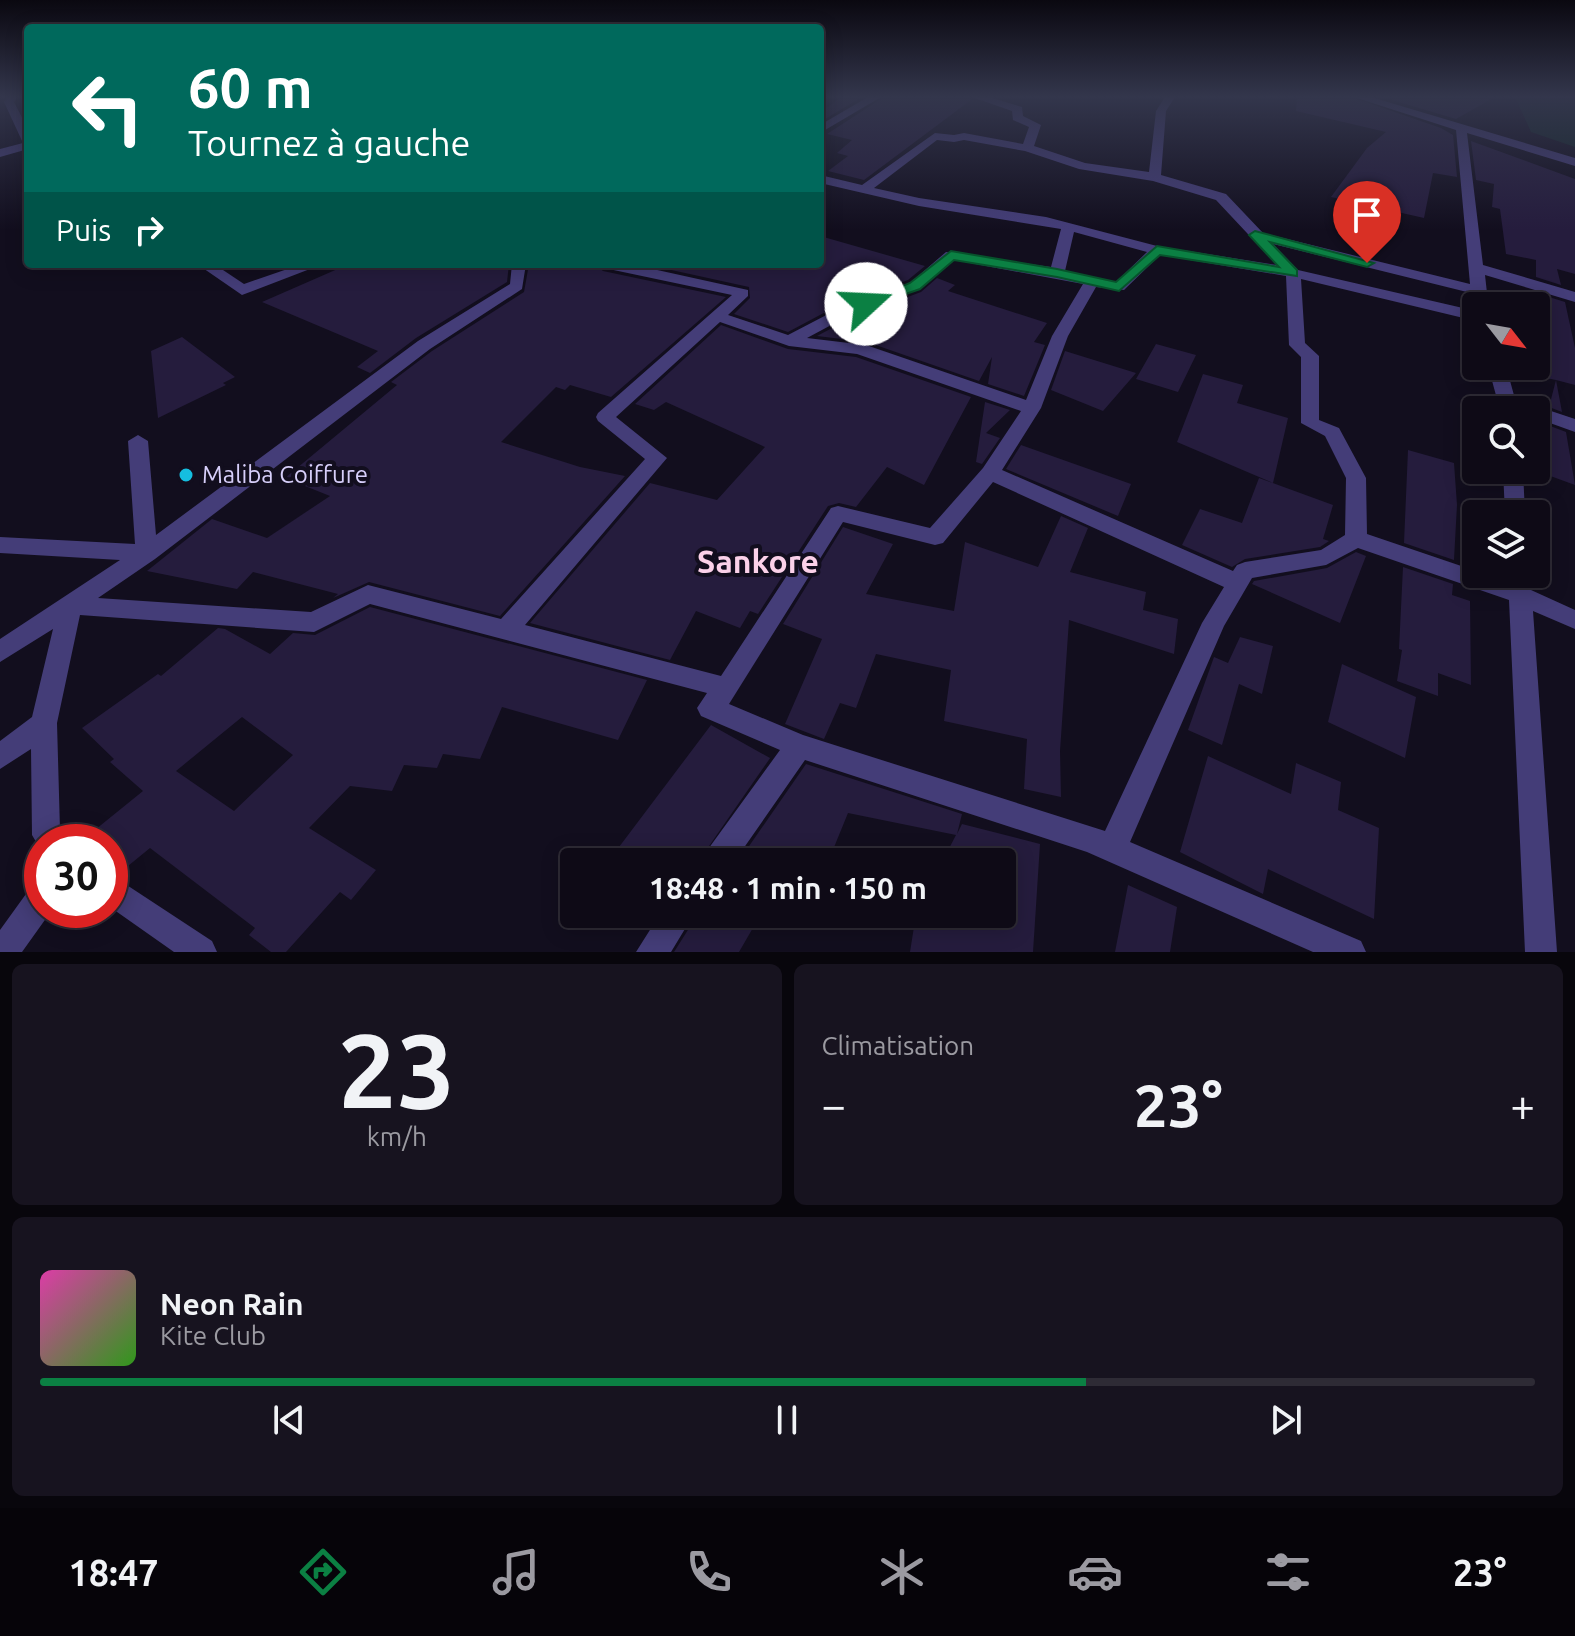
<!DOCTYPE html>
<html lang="fr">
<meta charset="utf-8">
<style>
body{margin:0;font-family:Ubuntu,sans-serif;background:#17131f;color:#f1f3f6;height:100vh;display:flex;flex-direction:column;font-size:30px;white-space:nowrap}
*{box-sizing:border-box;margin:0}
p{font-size:26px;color:#9b9aa1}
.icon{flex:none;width:44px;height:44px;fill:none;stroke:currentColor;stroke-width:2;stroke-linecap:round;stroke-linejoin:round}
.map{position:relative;height:952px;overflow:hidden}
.drawer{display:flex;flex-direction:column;gap:12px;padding:12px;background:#08060c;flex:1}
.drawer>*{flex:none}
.banner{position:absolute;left:24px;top:24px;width:800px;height:244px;border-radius:8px;box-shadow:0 4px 20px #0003,0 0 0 2px #2e2b35;background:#00695c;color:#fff;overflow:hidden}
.needle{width:52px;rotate:121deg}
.buttons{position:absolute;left:1462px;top:292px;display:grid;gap:16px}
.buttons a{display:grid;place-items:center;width:88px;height:88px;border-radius:8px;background:#0e0a16;box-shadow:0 4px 20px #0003,0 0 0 2px #2e2b35;font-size:40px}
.speed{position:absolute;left:24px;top:824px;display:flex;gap:16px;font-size:40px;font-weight:700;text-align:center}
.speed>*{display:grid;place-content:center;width:104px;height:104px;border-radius:50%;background:#0e0a16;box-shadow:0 4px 20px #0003,0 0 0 2px #2e2b35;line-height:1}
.speed .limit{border:12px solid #d22;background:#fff;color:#111}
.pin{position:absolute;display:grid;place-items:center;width:68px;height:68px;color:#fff;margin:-82px -34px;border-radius:50% 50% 50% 0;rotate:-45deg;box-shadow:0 0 8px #0007}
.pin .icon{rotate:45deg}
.me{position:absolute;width:88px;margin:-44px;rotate:70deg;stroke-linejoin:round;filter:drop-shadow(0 0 6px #0008)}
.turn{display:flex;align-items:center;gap:28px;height:168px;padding:0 32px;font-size:36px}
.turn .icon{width:104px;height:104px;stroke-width:2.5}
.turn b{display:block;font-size:56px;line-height:68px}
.then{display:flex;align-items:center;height:76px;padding:0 32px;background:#0003;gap:16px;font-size:30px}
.big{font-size:60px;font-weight:600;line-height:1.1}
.drawer .widget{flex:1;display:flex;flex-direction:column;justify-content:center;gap:12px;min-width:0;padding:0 28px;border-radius:12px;background:#17131f}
.drawer .dial{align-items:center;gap:0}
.dial b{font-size:104px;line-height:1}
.song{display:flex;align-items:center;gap:24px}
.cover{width:96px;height:96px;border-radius:12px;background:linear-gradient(135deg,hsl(320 70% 55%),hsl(110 70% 35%))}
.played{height:8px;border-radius:4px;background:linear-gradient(90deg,#0b8043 70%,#2e2b35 70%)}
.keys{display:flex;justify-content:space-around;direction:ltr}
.heat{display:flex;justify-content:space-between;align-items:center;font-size:44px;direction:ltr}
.drawer .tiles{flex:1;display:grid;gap:12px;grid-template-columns:1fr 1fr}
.widget:last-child{grid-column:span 2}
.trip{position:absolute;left:560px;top:848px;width:456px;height:80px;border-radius:8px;background:#0e0a16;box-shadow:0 4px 20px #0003,0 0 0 2px #2e2b35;font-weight:600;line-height:80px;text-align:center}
.menu{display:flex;height:128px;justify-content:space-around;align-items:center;background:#060409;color:#9b9aa1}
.menu .icon{width:56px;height:56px}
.menu .current{color:#0b8043}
.menu b{font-size:36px;color:#f1f3f6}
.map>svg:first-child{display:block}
.green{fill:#122627}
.building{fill:#251c3d;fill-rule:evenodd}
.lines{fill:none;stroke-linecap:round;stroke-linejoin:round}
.minor{fill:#443d78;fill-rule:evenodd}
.route{fill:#0b8043;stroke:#07532c;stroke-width:2}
.poi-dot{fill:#15bee0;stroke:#120e1e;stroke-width:3}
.labels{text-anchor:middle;stroke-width:8;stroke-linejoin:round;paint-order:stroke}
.poi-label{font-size:24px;fill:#d7cffa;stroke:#120e1e;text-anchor:start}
.district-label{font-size:32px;font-weight:bold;fill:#fbd1e9;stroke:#120e1e}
</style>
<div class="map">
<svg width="1575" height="952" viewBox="0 0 1575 952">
<rect width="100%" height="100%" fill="#120e1e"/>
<path class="green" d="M1515 97H1575V147L1531 132Z"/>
<path class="building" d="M842 97H862L820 122V112Z
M884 97H969L971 100 864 180 828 171 848 156 837 153 852 140 827 134Z
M1297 97H1351L1441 128 1453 135 1457 177 1433 173 1424 218 1331 197 1367 148 1386 132 1296 111Z
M1382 97H1495L1456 119Z
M1471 141 1575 179V274L1557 269 1561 285 1536 277V260L1506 254 1500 209 1492 207 1494 184 1476 180Z
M820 236 925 266 908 280 835 307 788 332 734 314 750 298 749 287 644 264H820Z
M349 264H509L507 282 416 338 370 373 357 367 378 351 262 302Z
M529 264H594L603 271 726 297 611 397 570 385 565 390 556 387 501 442 580 467 625 476 500 616 369 582 333 598 338 594 253 572 237 589 147 571 212 519 267 538 330 496 285 478 397 385 391 382 432 351 524 292Z
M937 278 955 285 948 291 1047 323 1034 342 1045 345 1024 396 988 384 992 357 979 381 867 342 817 336 849 319 921 292Z
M1536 293 1565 302 1575 348V385L1556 380 1562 412 1549 407 1556 380 1536 376Z
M721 325 788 349 856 357 971 397 924 485 887 467 856 507 839 503 828 506 758 614 750 611 740 628 696 611 670 660 530 623 650 483 717 500 765 447 666 402 654 410 635 404Z
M182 337 235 377 223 383 226 385 158 418 151 351Z
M1156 344 1196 355 1178 392 1136 379Z
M1065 351 1136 373 1103 411 1051 390Z
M1203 374 1243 385 1237 403 1288 418 1273 483 1177 442Z
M985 402 1010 410 986 433 1000 438 982 464 976 462Z
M1545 424 1566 432 1575 485 1534 470Z
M1021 445 1131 484 1118 516 1006 469Z
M1408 450 1454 463 1457 505 1454 560 1404 543Z
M1259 478 1333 505 1323 539 1329 541 1320 547 1245 559 1232 567 1182 545 1200 509 1242 523Z
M1061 516 1088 528 1070 572 1146 592 1143 610 1178 619 1174 654 1069 620 1060 751 1061 797 1024 789 1027 739 944 721 951 670 876 654 856 708 840 703 824 739 785 724 822 639 783 624 843 527 893 544 866 594 954 611 965 542 1038 567Z
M1356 552 1366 556 1340 623 1252 584 1254 581 1327 568Z
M1403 567 1453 584 1452 595 1470 601 1471 685 1438 673V696L1397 681 1402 650 1399 649Z
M370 607 647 680 618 740 502 707 480 759 443 754 437 768 404 765 392 791 350 786 309 828 376 870 351 900 340 892 286 952H271L249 935 255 928 150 848 117 875 110 871V842H80L143 791 110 762 114 759 82 728 158 674 161 676 218 628 225 629 270 654 293 633 315 635ZM242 717 293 755 234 811 176 771Z
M1240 637 1273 646 1262 694 1239 684 1222 745 1188 730 1214 657 1228 663Z
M1342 664 1416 697 1405 758 1328 722Z
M711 725 770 758 775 751 698 862H632L616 851Z
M1208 756 1291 794 1296 763 1341 782 1338 810 1379 828 1374 919 1268 869 1263 894 1180 852Z
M806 764 962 814 957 834 962 824 1040 844 1033 952H910L916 914H1002V862H942L956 835 848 813 828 862H738Z
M1128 885 1177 907 1170 952H1115Z
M698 914H761L739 952H674Z"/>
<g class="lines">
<path class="minor" d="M7 97H17L14 102 28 129V149L0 157V149L23 143 4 102Z
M868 97H881L820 133V125Z
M972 97H989L1022 107 1023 116 1041 125 1034 146 1085 163 1149 172 1156 111 1165 97H1175L1166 111 1161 175 1226 194 1263 233 1470 284 1456 130 1354 97H1371L1575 158V166L1467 133 1483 265 1575 292V302L1485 275 1488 302 1477 306 1472 302 1471 293 1273 244 1298 270 1476 311V321L1301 279 1305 343 1319 356V420L1339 428 1366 478 1367 534 1476 571V574L1508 582V574H1530L1531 590 1575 610V629L1533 611 1557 952H1525L1509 600 1358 548 1326 565 1252 578 1224 626 1130 842 1361 941 1366 952H1313L1087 852 805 760 734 862H701L706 852 780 750 701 716 697 708 707 693 370 604 314 632 80 615 57 723 60 830 67 842H42V852L32 835 31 749 0 769V741L32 717 53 629 0 662V639L120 560 0 553V537L135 544 128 441 138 435 148 441 156 535 418 341 510 284 512 264H526L522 289 430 349 155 559 98 598 311 612 368 585 501 619 645 459 598 421 596 417 598 413 732 295 604 268 597 264H630L748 290V296L728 315 788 335 836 310 910 283 946 252 1051 267 1061 229 919 206 820 183V175L862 185 935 133 954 135 964 133 1023 144 1029 127 1013 120 1012 111ZM937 140 954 142 964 140 1025 151 1079 169 1153 181 1216 200 1277 265 1157 246 1046 217 919 198 874 188ZM1074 232 1147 252 1116 282 1065 271ZM1160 255 1286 276 1289 345 1301 357V423L1325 436 1346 478 1345 535 1321 550 1245 562 1237 565 1233 571 1002 470 1041 408 1068 336 1096 287 1124 290ZM954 260 1083 284 1052 336 1026 400 866 345 807 338 848 316 920 289ZM720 322 789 346 857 354 1021 411 983 468 930 528 838 506 831 508 721 676 525 625 667 458 616 417ZM993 482 1224 587 1202 623 1105 831 803 735 729 704 843 522 935 545 943 543Z
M197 264H214L244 284 302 264H323L242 295Z
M1488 366H1506L1518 410H1500Z
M1536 406 1575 419V432L1536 418V410H1528Z
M1503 470H1523L1525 514H1505Z
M110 874 212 941 217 952H174L110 907Z
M42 883V910H52L22 952H0V930L31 887Z
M660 914H694L671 952H636Z"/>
</g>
<linearGradient id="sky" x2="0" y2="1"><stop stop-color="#0a0810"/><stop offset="0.42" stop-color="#33364c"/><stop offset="1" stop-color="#33364c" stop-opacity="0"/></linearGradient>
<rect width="1575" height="230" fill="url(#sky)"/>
<path class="route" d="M1255 231 1374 263 1367 267 1270 242 1297 270V276L1160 255 1119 291 1057 277 954 260 920 289 866 308 859 304 910 283 951 251 1057 269 1116 282 1157 246 1279 267 1249 235Z"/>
<circle class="poi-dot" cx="186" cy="475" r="8"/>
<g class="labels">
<g class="poi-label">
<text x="202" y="483">Maliba Coiffure</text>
</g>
<g class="district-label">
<text x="758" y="573">Sankore</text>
</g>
</g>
</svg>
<div class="buttons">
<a><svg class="needle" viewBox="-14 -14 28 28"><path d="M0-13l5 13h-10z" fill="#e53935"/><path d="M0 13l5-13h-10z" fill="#9b9aa1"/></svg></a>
<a><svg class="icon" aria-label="search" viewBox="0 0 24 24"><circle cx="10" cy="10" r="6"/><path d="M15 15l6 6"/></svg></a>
<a><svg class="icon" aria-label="layers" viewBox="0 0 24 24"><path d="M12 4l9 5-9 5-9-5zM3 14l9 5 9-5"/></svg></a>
</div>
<div class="speed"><div class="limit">30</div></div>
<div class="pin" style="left:1367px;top:263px;background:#d93025"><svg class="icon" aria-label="arrive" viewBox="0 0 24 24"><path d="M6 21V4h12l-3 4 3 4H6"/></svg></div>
<svg class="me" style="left:866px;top:304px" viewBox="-20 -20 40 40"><circle r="19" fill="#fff"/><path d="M0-13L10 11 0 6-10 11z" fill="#0b8043"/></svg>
<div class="trip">18:48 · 1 min · 150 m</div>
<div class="banner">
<div class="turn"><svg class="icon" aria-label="left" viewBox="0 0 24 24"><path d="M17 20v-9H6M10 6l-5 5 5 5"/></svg><div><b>60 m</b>Tournez à gauche</div></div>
<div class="then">Puis<svg class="icon" aria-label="right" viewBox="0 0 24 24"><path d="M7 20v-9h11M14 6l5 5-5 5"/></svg></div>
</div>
</div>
<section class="drawer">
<div class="tiles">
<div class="widget dial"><b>23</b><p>km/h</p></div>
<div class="widget"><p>Climatisation</p>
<div class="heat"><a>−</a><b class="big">23°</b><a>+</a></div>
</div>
<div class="widget">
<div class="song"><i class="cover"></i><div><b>Neon Rain</b><p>Kite Club</p></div></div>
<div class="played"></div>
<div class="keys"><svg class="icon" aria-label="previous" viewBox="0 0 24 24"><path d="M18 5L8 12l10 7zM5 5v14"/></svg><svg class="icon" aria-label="pause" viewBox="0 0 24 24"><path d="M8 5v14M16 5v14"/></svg><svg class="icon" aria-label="next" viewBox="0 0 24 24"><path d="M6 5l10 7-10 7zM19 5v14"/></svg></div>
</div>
</div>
</section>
<nav class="menu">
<b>18:47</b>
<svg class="icon current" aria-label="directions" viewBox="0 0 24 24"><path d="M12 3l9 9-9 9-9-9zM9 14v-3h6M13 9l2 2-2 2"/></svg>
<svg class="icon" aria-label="music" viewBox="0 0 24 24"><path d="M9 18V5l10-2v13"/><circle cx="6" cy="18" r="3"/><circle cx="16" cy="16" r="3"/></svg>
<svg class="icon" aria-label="phone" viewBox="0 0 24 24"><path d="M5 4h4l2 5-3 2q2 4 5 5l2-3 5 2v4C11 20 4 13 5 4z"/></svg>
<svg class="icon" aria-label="climate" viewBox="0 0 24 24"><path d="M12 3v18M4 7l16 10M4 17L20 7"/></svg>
<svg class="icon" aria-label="car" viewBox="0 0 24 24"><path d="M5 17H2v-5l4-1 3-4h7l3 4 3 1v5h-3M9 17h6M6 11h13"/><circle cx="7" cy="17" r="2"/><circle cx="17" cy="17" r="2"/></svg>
<svg class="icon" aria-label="filters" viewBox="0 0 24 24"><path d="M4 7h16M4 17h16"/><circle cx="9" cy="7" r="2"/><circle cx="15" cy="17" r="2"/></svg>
<b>23°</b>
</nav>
